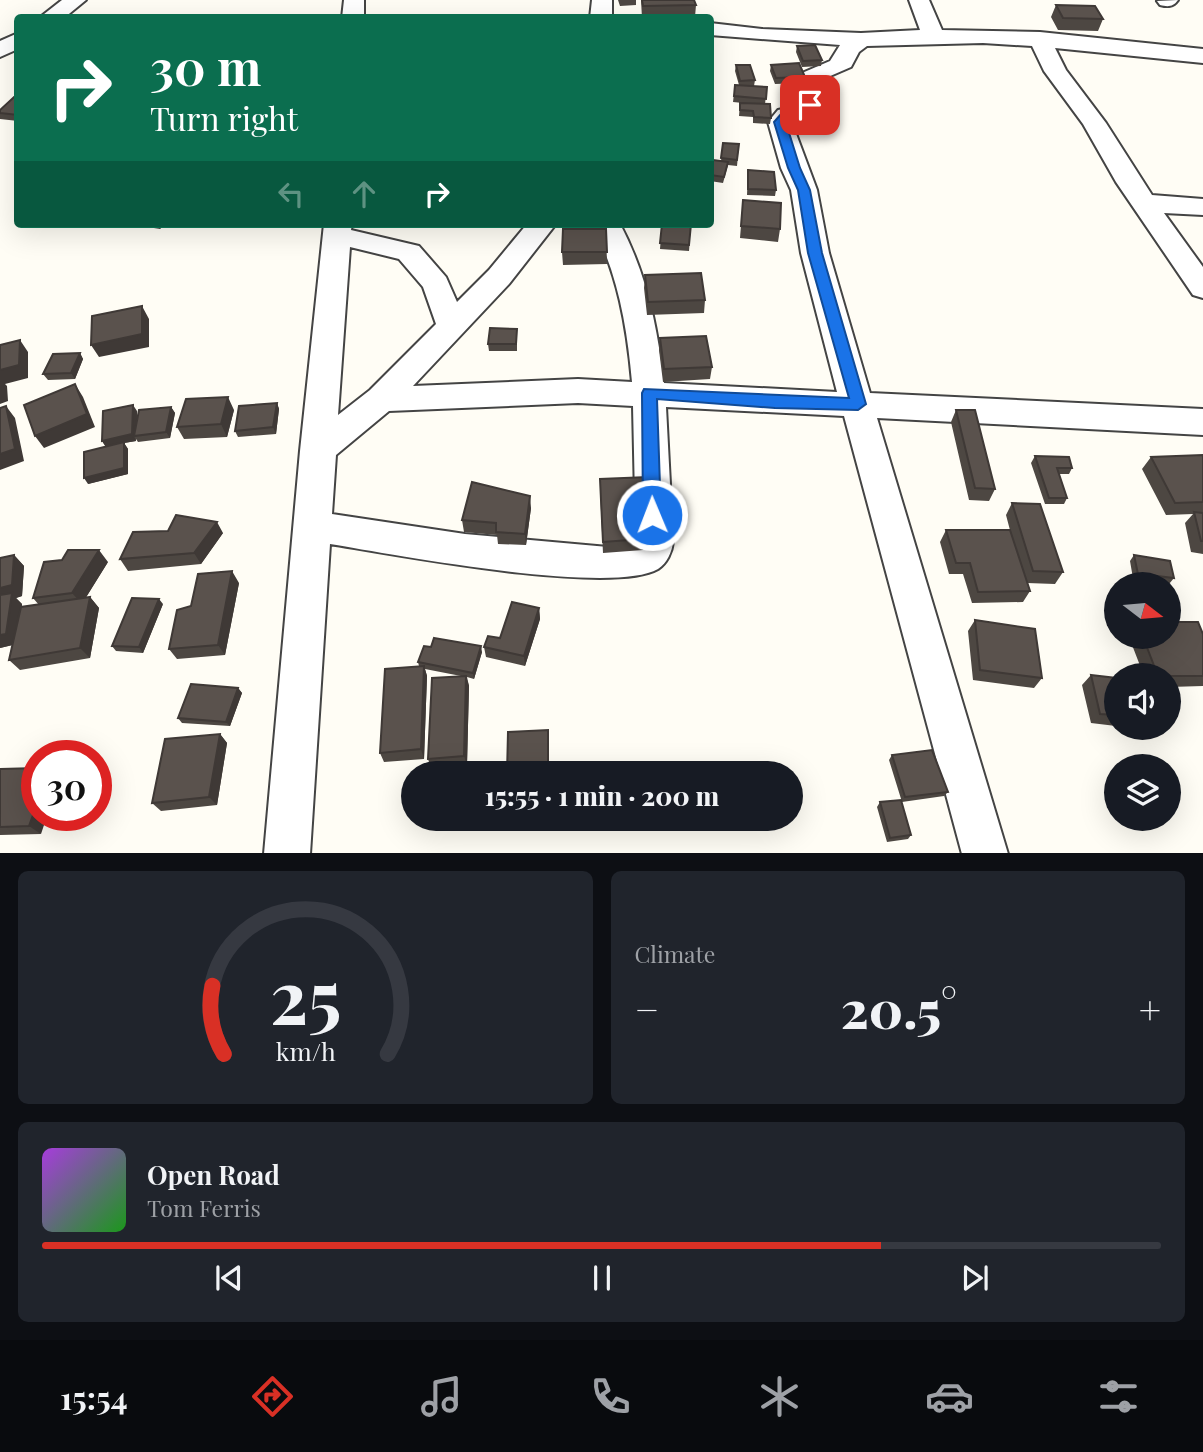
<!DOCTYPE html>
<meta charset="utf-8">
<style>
body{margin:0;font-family:"Playfair Display",serif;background:#20242c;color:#f1f3f6;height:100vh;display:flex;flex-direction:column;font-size:26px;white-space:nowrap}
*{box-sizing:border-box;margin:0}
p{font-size:23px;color:#9ea1a6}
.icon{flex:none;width:38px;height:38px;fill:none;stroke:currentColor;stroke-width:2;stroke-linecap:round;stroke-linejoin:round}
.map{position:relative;height:853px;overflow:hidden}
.drawer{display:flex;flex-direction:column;gap:18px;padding:18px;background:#0d0f14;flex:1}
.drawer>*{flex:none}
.hud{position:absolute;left:14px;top:14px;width:700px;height:214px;border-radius:7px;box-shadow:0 7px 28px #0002;background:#0b6e4f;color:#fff;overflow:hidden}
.needle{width:46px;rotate:106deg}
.buttons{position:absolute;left:1104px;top:572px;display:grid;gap:14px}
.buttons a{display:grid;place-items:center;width:77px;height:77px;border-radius:50%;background:#171b24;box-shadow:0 7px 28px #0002;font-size:35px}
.speed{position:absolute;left:21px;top:740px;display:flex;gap:14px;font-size:35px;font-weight:700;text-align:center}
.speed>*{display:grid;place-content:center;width:91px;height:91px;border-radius:50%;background:#171b24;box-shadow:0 7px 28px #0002;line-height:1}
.speed .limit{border:10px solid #d22;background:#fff;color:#111}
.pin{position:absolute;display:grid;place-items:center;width:60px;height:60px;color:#fff;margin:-30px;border-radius:14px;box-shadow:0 4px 10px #0006}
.me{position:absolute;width:77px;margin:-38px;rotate:359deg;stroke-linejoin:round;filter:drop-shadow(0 0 5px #0008)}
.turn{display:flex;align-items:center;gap:24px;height:147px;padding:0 21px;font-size:32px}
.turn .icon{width:91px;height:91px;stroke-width:2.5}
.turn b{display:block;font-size:49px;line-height:60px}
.lanes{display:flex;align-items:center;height:66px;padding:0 21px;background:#0003;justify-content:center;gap:35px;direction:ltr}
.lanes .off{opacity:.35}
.big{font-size:52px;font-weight:800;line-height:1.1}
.drawer .tile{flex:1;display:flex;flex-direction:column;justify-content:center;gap:10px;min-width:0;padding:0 24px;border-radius:10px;background:#20242c}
.drawer .dial{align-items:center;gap:0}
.dial svg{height:182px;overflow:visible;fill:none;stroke:#363941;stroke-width:7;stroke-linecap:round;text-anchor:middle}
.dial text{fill:#f1f3f6;stroke:none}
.song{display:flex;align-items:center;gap:21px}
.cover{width:84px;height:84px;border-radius:10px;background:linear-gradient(135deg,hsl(280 70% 55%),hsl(120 70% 35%))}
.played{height:7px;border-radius:4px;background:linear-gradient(90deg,#d93025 75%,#363941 75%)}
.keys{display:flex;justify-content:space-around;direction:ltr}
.heat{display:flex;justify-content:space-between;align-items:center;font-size:38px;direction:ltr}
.drawer .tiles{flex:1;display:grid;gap:18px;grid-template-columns:1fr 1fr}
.tile:last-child{grid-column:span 2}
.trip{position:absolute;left:401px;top:761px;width:402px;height:70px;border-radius:35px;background:#171b24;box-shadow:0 7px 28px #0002;font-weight:800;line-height:70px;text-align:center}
.tabs{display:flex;height:112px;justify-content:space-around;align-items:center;background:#090b0e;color:#9ea1a6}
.tabs .icon{width:49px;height:49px}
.tabs .current{color:#d93025}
.tabs b{font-size:32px;color:#f1f3f6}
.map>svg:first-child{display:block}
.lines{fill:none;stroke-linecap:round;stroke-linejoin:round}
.minor-casing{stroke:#444;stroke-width:4}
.minor{fill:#fff;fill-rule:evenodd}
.wall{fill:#4d4742}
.shaded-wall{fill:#3f3936}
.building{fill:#5a524d;stroke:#3f3936;stroke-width:2}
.route{fill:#1a73e8;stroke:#114b97;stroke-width:2}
</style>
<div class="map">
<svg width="1203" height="854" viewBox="0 0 1203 854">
<rect width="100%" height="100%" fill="#fffdf5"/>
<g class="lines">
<defs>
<path id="minor" d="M62 0H86L64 18H39Z
M344 0H364V18H342Z
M592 0H612V18H590Z
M909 0H929L942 30 1040 32 1203 49V63L1055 48 1066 70 1106 123 1152 195 1203 199V215L1164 213 1203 267V298L1193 295 1116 182 1083 124 1044 71 1032 46 983 43 867 46 859 52 851 67 821 80V105L815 116 792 123 817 190 829 253 870 393 1203 409V435L877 418 1008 854H962L844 416 666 407 673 542C672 552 667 563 658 569 611 596 391 554 330 544L310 854H264L300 451 324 224H352L351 230 419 246 446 277 457 302 489 270 527 224H556L509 284 413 386 578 379 632 382C627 326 618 274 592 224H620C647 275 657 326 664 383L837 392 801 253 791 190 781 168 768 122 778 110 797 106 799 78 802 73 830 61 840 45 710 35V23L762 29 861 33 920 30ZM350 247 399 259 423 287 436 324 370 390 338 415ZM578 403 633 406 636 543 608 547 465 534 332 514 336 455 389 411Z
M1178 0C1173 7 1168 7 1160 5L1157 1Z
M18 33V49L0 57V41Z"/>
</defs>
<use href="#minor" class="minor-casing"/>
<use href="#minor" class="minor"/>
</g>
<path class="wall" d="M618 0H636V5L620 6Z
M641 0H694L696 5 695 17 642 18Z
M1056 5 1103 19 1098 31 1058 30 1051 17Z
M797 46 822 60 821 66 802 67 796 52Z
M736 65 755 80 754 86 767 87 765 104 771 118 770 124 753 123V117L739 116 740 103H743L733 102 735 85H739L735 71Z
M771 65 805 77 803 83 775 84 770 71Z
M782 93 801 103 800 110 781 108Z
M18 98V121L0 119V110Z
M723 143 739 144 737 166 728 165 723 183 710 181V169L721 161Z
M748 170 776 190 775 196 747 195Z
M743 200 780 229 778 242 740 238Z
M129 224H164L160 229Z
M360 224H407L361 227Z
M662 224H691L689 251 660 249Z
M606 229 607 264 563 265 562 252Z
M645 275 705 300 704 313 647 315 644 288Z
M517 329V351H489L488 344Z
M660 338 712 367 710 379 663 382 659 350Z
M80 353 83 359 75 379 48 380 43 374Z
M277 403 279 409 276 434 238 437 235 431Z
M171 407 175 413 170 438 138 442 136 439V441L124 443 128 449V474L88 484 106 447 102 441 137 411V424Z
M234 410 227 437 184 439 177 427Z
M956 410 995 489 989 501 969 500 951 422Z
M1203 455V554L1191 552 1185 523 1193 514 1166 515 1142 469 1151 457Z
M1035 456 1072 468 1069 474H1059L1067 498 1064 504H1045L1031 463Z
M600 491 649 521V532L643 550 603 553Z
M1012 503 1063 572 1055 584 1027 583 1030 591 1023 602 972 603 963 574H949L940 542 946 530 1011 534 1006 515Z
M531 508 526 545 498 544 497 535 464 532 462 520Z
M168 531 223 533 201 564 128 571 120 559Z
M14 555 24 566 22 596 16 598 22 604V607L39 605 33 598 108 562 86 597H90L99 608 90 658 20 670 9 660 13 645 0 648Z
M1134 555 1174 578 1169 584 1158 582V584H1134L1130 561Z
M239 583 225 655 177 659 169 649 191 606Z
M163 604 143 653 116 651 112 646Z
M539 608 540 619 525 666 486 657 484 647 500 638Z
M975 620 1042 678 1034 688 973 680 968 631Z
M1203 634V686L1169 687V676H1144L1129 637H1169Z
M431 647 482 652 474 679 467 677 469 686 467 765 431 768 428 759 461 676 425 669 427 676 424 759 384 762 380 753 419 666 418 662Z
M1091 675 1116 678V726L1091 723 1082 685Z
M238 688 242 693 230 726 182 723 178 718Z
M220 734 227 743 217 805 161 811 152 803Z
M892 755 948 792 944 796 902 802 889 760Z
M0 769 41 834 0 835Z
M880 802 911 835 908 839 887 842 877 807Z
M608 819H661L660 828 608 831Z"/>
<path class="shaded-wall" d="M157 224H164L160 229Z
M142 306 149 319V347L99 357 91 345Z
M20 340 28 352V378L5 384 7 386 8 401 0 404V370Z
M80 353 83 359 75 379 71 373Z
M75 384 83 397 95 427 44 448 35 436Z
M228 397 234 410 227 437 221 424Z
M277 403 279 409 276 434 273 427Z
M133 405 137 411 136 436H134L136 441 124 443 128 449V474L88 484 84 478 106 447 102 441Z
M6 406 15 418 24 461 0 470V454Z
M171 407 175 413 170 438 166 432Z
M530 496 531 508 526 545 525 534Z
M649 521V532L643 550V539Z
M217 522 223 533 201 564 194 553Z
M99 550 108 562 82 604 72 593Z
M14 555 24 566 22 596 16 598 22 604 16 644 0 648V588Z
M232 571 239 583 225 655 218 645Z
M90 597 99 608 90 658 80 648Z
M159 599 163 604 143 653 139 647Z
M539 608 540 619 525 666 524 656Z
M481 646 482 652 474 679 473 673Z
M424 666 427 676 424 759 421 749Z
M466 676 469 686 467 765 464 756Z
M238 688 242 693 230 726 226 722Z
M548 730 549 740V774H548Z
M220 734 227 743 217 805 209 797Z
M37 804V816H47L41 834 29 826Z"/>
<path class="building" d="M642 0H694L696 5 643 6Z
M1056 5 1095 6 1103 19 1063 18Z
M815 45 822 60 803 61 797 46Z
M799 63 805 77 776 78 771 65Z
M736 65H750L755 80 740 81Z
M735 85 767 87 766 99 734 96Z
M782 93 801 94V103L782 102Z
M14 97 18 98V115L0 113V110Z
M740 103 770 104 771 118 754 117 753 111 740 110Z
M723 143 739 144 737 160 721 158Z
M713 160 728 162 724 177 710 175V169Z
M748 170 774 172 776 190 748 189Z
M743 200 781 203 780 229 741 226Z
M662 224H691L689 245 660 243Z
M563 229H606L607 252H562Z
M701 273 705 300 648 302 645 275Z
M142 306V334L91 345 92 316Z
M490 328 517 329 516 344H488Z
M706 336 712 367 664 369 660 338Z
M20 340 19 365 0 370V345Z
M80 353 71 373 43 374 53 354Z
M75 384 87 414 35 436 24 405Z
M228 397 221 424 177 427 186 399Z
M277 403 273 427 235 431 239 406Z
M133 405 132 434 102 441 103 411Z
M6 406 15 449 0 454V408Z
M171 407 166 432 134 436 139 410Z
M956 410H975L995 489 975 488Z
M124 442V468L84 478V452Z
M1203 455V502L1175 503 1151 457Z
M1035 456 1069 457 1072 468H1057L1067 498H1049Z
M648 477 649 521 643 539 603 542 600 479Z
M472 482 530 496 525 534 496 532V523L462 520Z
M1012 503 1040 504 1063 572 1033 571Z
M1194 512 1203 513V541H1201Z
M176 515 217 522 194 553 120 559 133 532 168 531Z
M946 530H1010L1030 591 978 592 970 563H956Z
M68 550H99L72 593 33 598 44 562 62 560Z
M14 555 12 585 0 588V558Z
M1134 555 1170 561 1174 578 1156 576 1158 584H1140Z
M232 571 218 645 169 649 177 610 191 606 198 574Z
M12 593 6 634 0 635V595Z
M90 597 80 648 9 660 21 607Z
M132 598 159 599 139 647 112 646Z
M512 602 539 608 524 656 484 647 488 636 500 638Z
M975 620 1035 629 1042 678 980 670Z
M1169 622H1198L1203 634V676H1158L1143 637H1169Z
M434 638 481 646 473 673 418 662 424 646 431 647Z
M424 666 421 749 380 753 385 669Z
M1091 675 1116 678V715L1100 714Z
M466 676 464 756 428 759 432 678Z
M191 684 238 688 226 722 178 718Z
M548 730V774H507L508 732Z
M220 734 209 797 152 803 165 739Z
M932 750 948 792 905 797 892 755Z
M37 768V804L29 826 0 827V769Z
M901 800 911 835 890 838 880 802Z
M608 819H661V820L609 823Z"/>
<path class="route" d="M806 103 815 105 811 114 790 118 786 123 800 168 810 190 822 253 866 404 858 410 775 408 657 399 661 515 658 520H646L643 515 642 393 644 389 849 398 808 253 798 190 788 168 774 122 782 113 802 109Z"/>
</svg>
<div class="buttons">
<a><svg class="needle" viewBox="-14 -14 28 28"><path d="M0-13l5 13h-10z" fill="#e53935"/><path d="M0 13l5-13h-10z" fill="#9ea1a6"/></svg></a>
<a><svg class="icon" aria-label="sound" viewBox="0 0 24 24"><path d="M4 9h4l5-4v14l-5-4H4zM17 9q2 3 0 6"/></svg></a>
<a><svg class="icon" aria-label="layers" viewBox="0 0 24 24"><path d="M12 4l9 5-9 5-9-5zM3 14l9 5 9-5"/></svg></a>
</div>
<div class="speed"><div class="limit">30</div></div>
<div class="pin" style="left:810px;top:105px;background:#d93025"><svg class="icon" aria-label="arrive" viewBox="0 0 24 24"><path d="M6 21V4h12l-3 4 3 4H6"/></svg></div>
<svg class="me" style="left:652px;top:515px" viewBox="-20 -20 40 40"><circle r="17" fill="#1a73e8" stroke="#fff" stroke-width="3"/><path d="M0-11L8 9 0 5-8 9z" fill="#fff"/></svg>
<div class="trip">15:55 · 1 min · 200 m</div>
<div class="hud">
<div class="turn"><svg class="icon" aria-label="right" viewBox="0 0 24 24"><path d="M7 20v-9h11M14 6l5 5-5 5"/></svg><div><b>30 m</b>Turn right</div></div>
<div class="lanes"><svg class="icon off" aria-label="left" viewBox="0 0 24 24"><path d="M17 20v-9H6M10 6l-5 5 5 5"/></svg><svg class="icon off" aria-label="ahead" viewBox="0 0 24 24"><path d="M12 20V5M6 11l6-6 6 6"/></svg><svg class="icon" aria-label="right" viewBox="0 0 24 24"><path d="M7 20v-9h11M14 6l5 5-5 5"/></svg></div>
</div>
</div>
<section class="drawer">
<div class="tiles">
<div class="tile dial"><svg viewBox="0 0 100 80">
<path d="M14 69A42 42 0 1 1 86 69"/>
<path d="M14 69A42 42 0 0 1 9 39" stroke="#d93025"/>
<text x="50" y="56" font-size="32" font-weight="700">25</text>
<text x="50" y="72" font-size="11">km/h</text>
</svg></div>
<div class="tile"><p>Climate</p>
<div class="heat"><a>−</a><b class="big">20.5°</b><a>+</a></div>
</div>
<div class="tile">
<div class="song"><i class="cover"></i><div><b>Open Road</b><p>Tom Ferris</p></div></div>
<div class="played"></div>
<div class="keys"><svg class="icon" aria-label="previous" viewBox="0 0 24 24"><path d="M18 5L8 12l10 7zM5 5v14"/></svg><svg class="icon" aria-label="pause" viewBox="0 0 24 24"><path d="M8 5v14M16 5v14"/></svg><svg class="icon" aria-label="next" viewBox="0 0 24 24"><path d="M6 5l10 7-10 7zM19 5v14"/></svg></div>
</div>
</div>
</section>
<nav class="tabs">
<b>15:54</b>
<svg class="icon current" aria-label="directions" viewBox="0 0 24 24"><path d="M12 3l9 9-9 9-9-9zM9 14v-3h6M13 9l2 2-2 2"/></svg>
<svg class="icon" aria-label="music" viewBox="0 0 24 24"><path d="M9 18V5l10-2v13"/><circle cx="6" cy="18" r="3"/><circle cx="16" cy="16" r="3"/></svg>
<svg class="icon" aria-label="phone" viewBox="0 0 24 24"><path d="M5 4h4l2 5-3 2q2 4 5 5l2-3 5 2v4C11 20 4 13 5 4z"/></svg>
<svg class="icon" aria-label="climate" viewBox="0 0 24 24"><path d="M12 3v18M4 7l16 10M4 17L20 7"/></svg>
<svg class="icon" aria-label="car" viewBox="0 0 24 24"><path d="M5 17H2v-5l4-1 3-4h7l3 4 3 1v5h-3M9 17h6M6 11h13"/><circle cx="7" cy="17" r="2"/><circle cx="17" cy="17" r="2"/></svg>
<svg class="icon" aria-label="filters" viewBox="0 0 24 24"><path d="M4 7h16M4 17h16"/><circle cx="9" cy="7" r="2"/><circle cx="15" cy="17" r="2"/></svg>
</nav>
